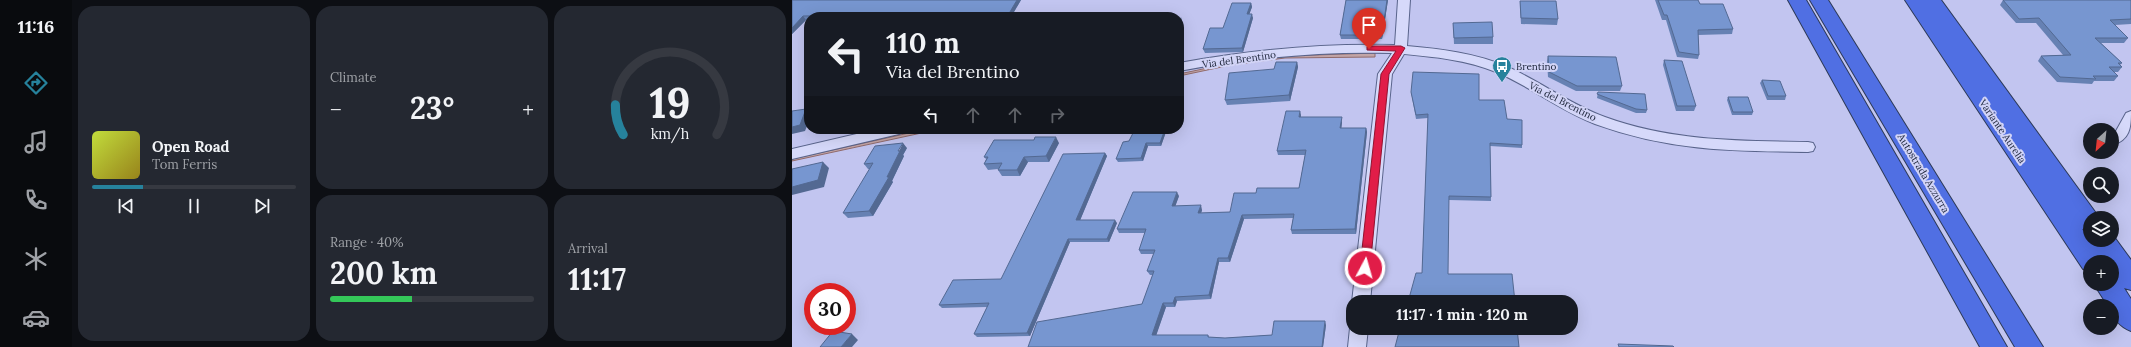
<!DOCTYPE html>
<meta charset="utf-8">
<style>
body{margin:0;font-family:Lora,serif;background:#242831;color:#f1f3f6;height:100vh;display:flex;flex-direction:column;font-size:15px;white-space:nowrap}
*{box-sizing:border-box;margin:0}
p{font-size:13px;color:#9ea1a6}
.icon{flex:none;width:22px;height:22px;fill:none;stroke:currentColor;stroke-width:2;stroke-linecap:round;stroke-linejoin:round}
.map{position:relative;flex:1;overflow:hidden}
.side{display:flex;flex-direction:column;gap:6px;padding:6px;background:#0d0f14;width:720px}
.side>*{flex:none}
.top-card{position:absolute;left:12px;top:12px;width:380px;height:122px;border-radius:16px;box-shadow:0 4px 16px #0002;background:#171b24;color:#f1f3f6;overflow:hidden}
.needle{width:26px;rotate:207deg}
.controls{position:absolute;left:1291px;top:123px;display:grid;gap:8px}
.controls a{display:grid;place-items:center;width:36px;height:36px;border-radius:50%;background:#171b24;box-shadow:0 4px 16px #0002;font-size:20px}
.speed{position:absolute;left:12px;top:283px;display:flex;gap:8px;font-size:20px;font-weight:700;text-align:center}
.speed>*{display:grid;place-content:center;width:52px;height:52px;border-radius:50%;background:#171b24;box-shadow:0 4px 16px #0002;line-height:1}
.speed .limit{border:6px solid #d22;background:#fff;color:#111}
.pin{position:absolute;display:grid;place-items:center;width:34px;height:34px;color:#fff;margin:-41px -17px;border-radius:50% 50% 50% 0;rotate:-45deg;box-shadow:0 0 4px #0007}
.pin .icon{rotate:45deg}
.me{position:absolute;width:44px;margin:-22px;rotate:6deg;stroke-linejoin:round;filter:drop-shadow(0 0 3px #0008)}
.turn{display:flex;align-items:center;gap:14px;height:84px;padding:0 16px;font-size:18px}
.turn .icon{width:52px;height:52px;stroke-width:2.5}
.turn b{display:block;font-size:28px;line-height:34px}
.lanes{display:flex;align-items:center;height:38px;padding:0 16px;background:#0003;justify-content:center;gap:20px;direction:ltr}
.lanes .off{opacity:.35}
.big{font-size:30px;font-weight:800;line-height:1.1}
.side .tile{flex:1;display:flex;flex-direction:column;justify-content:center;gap:6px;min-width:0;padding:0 14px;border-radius:16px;background:#242831}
.side .dial{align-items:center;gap:0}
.dial svg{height:104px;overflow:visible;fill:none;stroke:#363941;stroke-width:7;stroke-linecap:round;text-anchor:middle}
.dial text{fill:#f1f3f6;stroke:none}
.song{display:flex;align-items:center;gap:12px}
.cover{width:48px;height:48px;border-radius:6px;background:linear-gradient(135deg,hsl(70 70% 55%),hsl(50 70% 35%))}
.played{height:4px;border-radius:2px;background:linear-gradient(90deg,#26829c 25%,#363941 25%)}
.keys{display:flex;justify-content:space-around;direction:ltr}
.heat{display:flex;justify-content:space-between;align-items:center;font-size:22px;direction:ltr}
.charge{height:6px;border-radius:3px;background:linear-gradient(90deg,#34c759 40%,#363941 0)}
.side .tiles{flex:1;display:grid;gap:6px;grid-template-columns:repeat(3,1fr)}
.tile:first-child{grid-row:span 2}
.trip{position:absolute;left:554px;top:295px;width:232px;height:40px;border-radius:16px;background:#171b24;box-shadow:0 4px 16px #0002;font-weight:800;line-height:40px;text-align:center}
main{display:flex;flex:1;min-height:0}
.dock{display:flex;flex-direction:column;width:72px;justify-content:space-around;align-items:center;background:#090b0e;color:#9ea1a6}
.dock .icon{width:28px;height:28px}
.dock .active{color:#26829c}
.dock b{font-size:18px;color:#f1f3f6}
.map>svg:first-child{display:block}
.water{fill:#c2a5a7;stroke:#916b6c}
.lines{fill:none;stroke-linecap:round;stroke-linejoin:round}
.street-casing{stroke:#59648b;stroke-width:2}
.highway-casing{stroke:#2d3a58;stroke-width:2}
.street{fill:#d6d9fa;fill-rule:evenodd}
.highway{fill:#506fe3;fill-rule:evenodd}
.wall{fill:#6681b3}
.shaded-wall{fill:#536992}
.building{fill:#7796d0;stroke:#536992}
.route{fill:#e11d48;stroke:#92132f}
.labels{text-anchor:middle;stroke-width:4;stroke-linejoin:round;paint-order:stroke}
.street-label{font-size:10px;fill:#1d253a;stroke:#d2d4f7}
.poi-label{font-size:10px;fill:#1d253a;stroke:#d2d4f7;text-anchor:start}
</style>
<main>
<nav class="dock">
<b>11:16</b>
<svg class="icon active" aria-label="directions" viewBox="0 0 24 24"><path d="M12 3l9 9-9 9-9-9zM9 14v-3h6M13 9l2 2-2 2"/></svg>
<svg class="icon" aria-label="music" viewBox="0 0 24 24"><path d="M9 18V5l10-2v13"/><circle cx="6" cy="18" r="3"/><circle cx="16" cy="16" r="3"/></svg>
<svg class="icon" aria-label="phone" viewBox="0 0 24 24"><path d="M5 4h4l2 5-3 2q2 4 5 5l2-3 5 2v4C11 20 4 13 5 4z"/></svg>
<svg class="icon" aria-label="climate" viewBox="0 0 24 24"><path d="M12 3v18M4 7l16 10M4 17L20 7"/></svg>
<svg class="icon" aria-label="car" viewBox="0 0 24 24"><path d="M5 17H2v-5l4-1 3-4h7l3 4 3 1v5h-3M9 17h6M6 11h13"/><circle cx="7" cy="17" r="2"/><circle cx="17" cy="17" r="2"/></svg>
</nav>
<section class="side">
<div class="tiles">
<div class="tile">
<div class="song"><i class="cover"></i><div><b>Open Road</b><p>Tom Ferris</p></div></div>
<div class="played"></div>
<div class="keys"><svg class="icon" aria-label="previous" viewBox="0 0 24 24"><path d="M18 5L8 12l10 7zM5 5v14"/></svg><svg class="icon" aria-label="pause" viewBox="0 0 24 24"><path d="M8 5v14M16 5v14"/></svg><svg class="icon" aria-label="next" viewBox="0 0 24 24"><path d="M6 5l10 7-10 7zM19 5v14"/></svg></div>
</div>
<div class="tile"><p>Climate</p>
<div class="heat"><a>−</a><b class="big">23°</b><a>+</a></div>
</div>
<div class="tile dial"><svg viewBox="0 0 100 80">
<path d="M14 69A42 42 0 1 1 86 69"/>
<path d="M14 69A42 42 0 0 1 8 46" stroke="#26829c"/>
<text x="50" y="56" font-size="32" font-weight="700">19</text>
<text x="50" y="72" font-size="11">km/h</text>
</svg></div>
<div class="tile"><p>Range · 40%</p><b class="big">200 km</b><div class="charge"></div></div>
<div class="tile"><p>Arrival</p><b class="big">11:17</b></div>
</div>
</section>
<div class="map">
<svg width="1339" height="347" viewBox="0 0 1339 347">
<rect width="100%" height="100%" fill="#c2c5f0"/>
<path class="water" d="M583 53V57L493 58 439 65 387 76V74L444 62 494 56Z
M135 129H148L0 161V159Z"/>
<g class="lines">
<defs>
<path id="street" d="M606 0H618L615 46C649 49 684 53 716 67 749 82 778 104 813 117 879 141 946 141 1016 142L1021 143 1023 147 1021 151 1016 152C938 151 878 151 803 124 768 111 738 86 704 72 675 60 643 57 612 54L600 74 578 302H561V304L560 302 586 74 600 53C528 51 458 58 387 71V63C459 50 530 43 603 45Z
M1339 111C1339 128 1338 140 1320 145V133L1324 131 1334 113Z
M86 129H114L112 132 107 134 0 159V149Z
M561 322V328H576L574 347H556L558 328Z"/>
<path id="highway" d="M996 0H1014L1215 347H1188Z
M1018 0H1036L1251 347H1223Z
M1113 0H1131L1240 157 1131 0H1149L1306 216 1308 218H1298V231L1290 229 1302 245 1299 240H1320V234L1339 260V290L1332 288 1339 299V331C1328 327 1320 318 1320 306H1316L1302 284H1320V275L1323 276 1320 272V262H1313L1310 258 1312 262H1298V271L1291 269Z"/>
</defs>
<use href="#street" class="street-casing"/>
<use href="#highway" class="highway-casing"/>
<use href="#street" class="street"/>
<use href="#highway" class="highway"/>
</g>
<path class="wall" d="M0 0H229L219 17H17V20H14L0 34Z
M554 0H596L590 39H549L548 35Z
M863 0H906L908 4 941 29 940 34 906 35 907 55 906 59 885 57 874 20H870Z
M1211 0H1339V24L1323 25 1336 38 1332 43H1309L1330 63 1328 65 1330 67 1326 72H1322L1326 76 1322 81H1302L1300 84 1265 82 1246 61 1249 56 1271 55 1244 23H1224L1208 5Z
M728 1 766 19 765 25 729 24 728 7Z
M459 3 460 7 457 14 461 18 451 52 413 53 411 49 431 28Z
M661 23 701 37V44H662Z
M756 56 830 86 828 91H784L756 77 755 61Z
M872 60 904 106 902 111H884L871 65Z
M505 62 506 67 498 101 435 105 433 100 482 69Z
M970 80 994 96 993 100H975L968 83Z
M619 92 687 100 715 119 730 145V148L698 146 699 201 657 200 630 273 636 118 624 119Z
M806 92 855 110 854 113H844L805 98Z
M936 97 961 112 960 115H940L935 100Z
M509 115V117L550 122 549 128H574L575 132 564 234H500L499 230 501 218 452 219 438 262H427L419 299 385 301 383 307H374L364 335H416L417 337 433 338 480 335 534 325 531 347H236L350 304 361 275H358L355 271 362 254H349L347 250 353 233H327L325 229 387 196 383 206 410 210 409 213 438 212 464 193 507 188 513 155H486L485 151Z
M375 129 369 146H356L351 161 326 162 324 159 337 141Z
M267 143 257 162H236L228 176H210L206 170V169L196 170 192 164 194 159 192 157Z
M115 148 111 155 112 156 100 181 101 182 81 216 56 218 51 213 78 169H76L72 164Z
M313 153 315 156 288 220 325 223 317 242H278L238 336 185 337 182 334 195 307 150 308 147 305 209 279Z"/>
<path class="shaded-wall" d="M225 0H229L219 17H215Z
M595 0H596L590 39V35Z
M459 3 460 7 456 18 455 14Z
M460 14 461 18 451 52 450 48Z
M11 16 14 20 0 34V28Z
M389 17 390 21 389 23 390 26 387 32V22Z
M505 62 506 67 498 101 497 95Z
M14 109 17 112V121L13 131 0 134V127Z
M508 111 509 115 508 122 507 117Z
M550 117V122L549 133 548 128Z
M574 128 575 132 564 234 563 229Z
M373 129H375L369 146 368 143Z
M264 137 267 143 257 162 254 156Z
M111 143 115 148 111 155 112 156 100 181 101 182 81 216 77 211 95 177Z
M354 143 356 146 351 161 349 158Z
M313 153 315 156 287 223 284 220Z
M232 157 236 162 228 176 225 170Z
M31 162 37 168 32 187 0 195V187Z
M385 192 387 196 382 210 380 206Z
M409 205 410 210 408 217 406 213Z
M450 215 452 219 438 262 436 258Z
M323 220 325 223 317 242 315 239Z
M276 239 278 242 238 336 235 333Z
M426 258 427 262 419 299 417 295Z
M383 297 385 301 383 307 381 303Z
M371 303 374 307 363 339 360 335Z
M533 321 534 325 531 347H530Z
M60 334 66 340 60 347H49Z"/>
<path class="building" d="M0 0H225L215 17H134L136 14 11 16 0 28Z
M554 0H595L590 35H548Z
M866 0H906L908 4H931L941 29 906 30 907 55 887 52 875 15H872Z
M1211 0H1339V19L1318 20 1336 38H1303L1330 63H1326L1330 67H1317L1326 76H1301L1304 79 1268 77 1249 56 1279 55 1247 18 1227 19Z
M728 1H764L766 19 729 18Z
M440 3H459L455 14H460L450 48 411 49 418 28H431Z
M700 22 701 37 662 38 661 23Z
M756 56 824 57 830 86H785L757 72Z
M872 60 890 61 904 106H885Z
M484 62H505L497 95 433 100 437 73 482 69Z
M621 72 687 74V100H712L715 119 730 120V145L698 143 699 197 657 196 656 274H720L723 302H616L624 273H630L636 114 624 115 619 92Z
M970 80 988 81 994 96H976Z
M806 92 853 94 855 110 844 109 805 94Z
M936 97H956L961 112H941Z
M14 109 8 125 0 127V111Z
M494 111H508L507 117H550L548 128H574L563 229 499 230 502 214 450 215 436 258H426L417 295 383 297 381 303H371L360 335H416V337L433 338 480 335 482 321H533L530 347H236L245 322 350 304 362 271H355L363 250H347L354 229H325L341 192H385L380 206 409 205 406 213 438 212 442 193H464L465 188H507L514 150 485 151Z
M343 129H373L368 143H354L349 158 324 159 331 142 337 141Z
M243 137H264L254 156 232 157 225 170H206L210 163 192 164 196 157H192L202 140H242Z
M111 143 106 151H108L95 177H97L77 211 51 213 81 163 72 164 83 146Z
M313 153 284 220H323L315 239H276L235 333 182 334 197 303 147 305 161 280 209 279 271 154Z
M31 162 26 180 0 187V169Z
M608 328H725L727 347H603Z
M41 331 60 334 49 347H28Z
M826 344 881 346 882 347H827Z"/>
<path class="route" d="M577 46H609L613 48 597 74 578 268 573 272 568 268 589 74 604 51 575 50V47Z"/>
<defs>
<symbol id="bus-pin" viewBox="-11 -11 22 30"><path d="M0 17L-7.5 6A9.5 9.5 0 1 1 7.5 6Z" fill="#26829c" stroke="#d2d4f7"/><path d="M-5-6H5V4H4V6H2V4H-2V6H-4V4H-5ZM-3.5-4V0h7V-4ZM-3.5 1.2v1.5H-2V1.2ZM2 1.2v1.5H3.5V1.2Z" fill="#fff"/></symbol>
</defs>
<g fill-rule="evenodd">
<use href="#bus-pin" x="699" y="55" width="22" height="30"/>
</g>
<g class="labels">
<g class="street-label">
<text transform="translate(447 59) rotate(-8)" y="4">Via del Brentino</text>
<text transform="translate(771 101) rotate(27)" y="4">Via del Brentino</text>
<text transform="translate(1211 131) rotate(56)" y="4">Variante Aurelia</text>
<text transform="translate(1132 173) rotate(59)" y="4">Autostrada Azzurra</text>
</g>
<g class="poi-label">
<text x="724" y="70">Brentino</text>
</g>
</g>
</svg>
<div class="controls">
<a><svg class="needle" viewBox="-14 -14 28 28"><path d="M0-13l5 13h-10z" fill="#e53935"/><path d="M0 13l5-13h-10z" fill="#9ea1a6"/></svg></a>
<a><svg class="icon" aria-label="search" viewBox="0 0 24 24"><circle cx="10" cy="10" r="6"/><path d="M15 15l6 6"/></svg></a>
<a><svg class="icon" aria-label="layers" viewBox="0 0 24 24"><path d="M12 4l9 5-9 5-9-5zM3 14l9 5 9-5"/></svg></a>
<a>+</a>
<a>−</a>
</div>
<div class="speed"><div class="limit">30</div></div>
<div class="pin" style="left:577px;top:49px;background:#d93025"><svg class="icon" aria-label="arrive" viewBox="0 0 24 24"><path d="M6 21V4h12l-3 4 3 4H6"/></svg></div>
<svg class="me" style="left:573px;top:268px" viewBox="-20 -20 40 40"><circle r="17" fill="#e11d48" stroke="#fff" stroke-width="3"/><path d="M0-11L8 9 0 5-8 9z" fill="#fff"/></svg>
<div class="trip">11:17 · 1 min · 120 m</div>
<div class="top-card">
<div class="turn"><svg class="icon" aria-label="left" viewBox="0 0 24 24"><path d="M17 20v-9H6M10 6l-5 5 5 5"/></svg><div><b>110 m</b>Via del Brentino</div></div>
<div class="lanes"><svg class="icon" aria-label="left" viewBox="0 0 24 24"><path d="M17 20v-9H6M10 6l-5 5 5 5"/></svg><svg class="icon off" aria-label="ahead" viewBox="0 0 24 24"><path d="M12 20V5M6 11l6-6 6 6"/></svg><svg class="icon off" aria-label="ahead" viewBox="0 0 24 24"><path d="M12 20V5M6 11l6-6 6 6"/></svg><svg class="icon off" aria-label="right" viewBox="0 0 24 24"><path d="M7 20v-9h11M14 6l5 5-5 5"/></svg></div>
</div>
</div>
</main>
